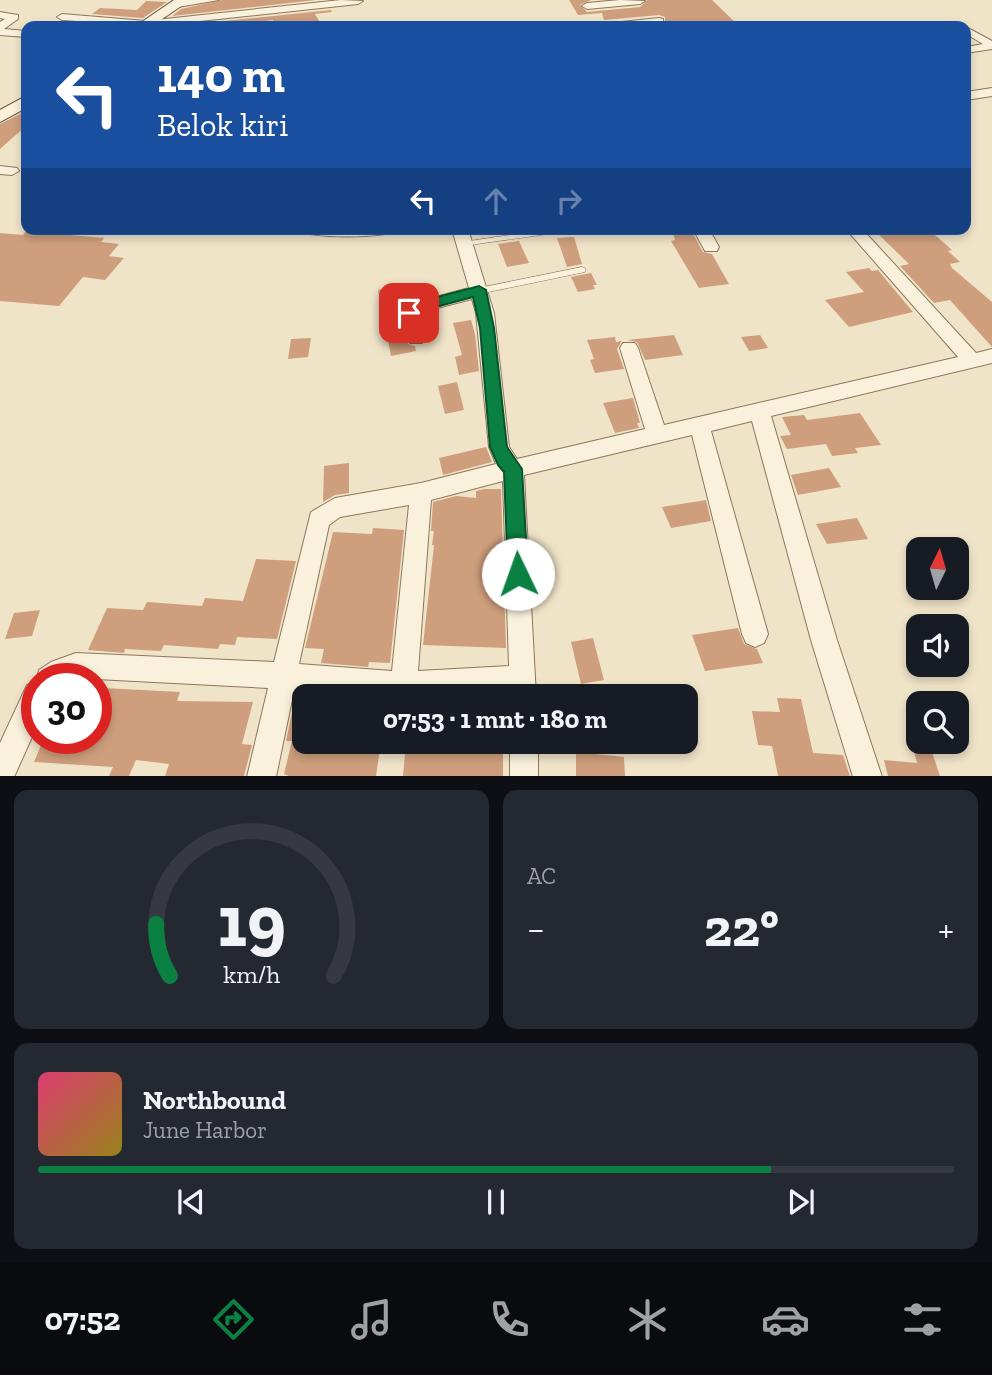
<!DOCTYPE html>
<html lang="id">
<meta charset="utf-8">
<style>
body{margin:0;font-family:"Zilla Slab",serif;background:#242831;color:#f1f3f6;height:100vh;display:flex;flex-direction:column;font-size:26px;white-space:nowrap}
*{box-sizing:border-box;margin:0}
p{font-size:23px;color:#9ea1a6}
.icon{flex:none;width:38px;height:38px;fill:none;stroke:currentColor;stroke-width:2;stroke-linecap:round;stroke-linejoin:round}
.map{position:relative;height:776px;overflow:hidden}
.sheet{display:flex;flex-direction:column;gap:14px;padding:14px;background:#0d0f14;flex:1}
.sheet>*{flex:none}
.top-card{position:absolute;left:21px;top:21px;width:950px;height:214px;border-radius:14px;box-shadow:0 4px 10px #0003;background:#1a4fa0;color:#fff;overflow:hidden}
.needle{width:46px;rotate:5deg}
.controls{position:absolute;left:906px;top:537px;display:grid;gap:14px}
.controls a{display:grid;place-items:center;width:63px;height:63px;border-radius:14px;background:#171b24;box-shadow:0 4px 10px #0003;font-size:35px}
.speed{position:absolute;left:21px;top:663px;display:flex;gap:14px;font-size:35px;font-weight:700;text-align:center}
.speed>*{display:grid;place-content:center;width:91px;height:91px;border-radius:50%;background:#171b24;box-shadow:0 4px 10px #0003;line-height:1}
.speed .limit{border:10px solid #d22;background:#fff;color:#111}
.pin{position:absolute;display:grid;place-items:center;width:60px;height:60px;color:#fff;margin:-30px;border-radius:14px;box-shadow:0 4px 10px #0006}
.me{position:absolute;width:77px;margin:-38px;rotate:357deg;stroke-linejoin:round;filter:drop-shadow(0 0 5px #0008)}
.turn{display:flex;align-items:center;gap:24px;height:147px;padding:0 21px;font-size:32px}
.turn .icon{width:91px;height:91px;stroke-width:2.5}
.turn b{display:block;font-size:49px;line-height:60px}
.lanes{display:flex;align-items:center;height:66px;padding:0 21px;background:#0003;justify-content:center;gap:35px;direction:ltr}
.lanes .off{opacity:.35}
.big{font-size:52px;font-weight:700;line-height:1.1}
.sheet .card{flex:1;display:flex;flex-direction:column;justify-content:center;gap:10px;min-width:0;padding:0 24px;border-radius:14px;background:#242831}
.sheet .dial{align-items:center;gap:0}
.dial svg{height:182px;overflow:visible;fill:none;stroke:#363941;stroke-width:7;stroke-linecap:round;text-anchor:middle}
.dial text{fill:#f1f3f6;stroke:none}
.song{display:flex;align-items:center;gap:21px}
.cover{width:84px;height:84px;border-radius:10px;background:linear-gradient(135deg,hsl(340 70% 55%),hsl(50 70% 35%))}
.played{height:7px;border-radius:4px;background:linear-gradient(90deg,#0b8043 80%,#363941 80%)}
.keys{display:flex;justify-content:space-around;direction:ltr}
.heat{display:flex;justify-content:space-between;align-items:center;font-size:38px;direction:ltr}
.sheet .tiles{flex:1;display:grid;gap:14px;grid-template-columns:1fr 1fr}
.card:last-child{grid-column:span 2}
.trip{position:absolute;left:292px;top:684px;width:406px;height:70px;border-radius:14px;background:#171b24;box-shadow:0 4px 10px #0003;font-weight:700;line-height:70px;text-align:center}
.tabs{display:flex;height:112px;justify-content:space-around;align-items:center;background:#090b0e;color:#9ea1a6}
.tabs .icon{width:49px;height:49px}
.tabs .on{color:#0b8043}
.tabs b{font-size:32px;color:#f1f3f6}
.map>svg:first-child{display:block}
.building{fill:#cf9f7d}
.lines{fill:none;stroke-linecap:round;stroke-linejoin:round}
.lane-casing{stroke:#8d765c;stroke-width:1}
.street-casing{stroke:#8d765c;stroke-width:2}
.secondary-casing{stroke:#6f573f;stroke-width:2}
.lane{fill:#faf1dc;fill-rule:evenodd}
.street{fill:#faf1dc;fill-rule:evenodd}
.secondary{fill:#faf1dc;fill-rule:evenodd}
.route{fill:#0b8043;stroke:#07532c;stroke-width:2}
</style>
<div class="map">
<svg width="992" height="777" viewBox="0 0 992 777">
<rect width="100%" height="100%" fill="#f0e4c8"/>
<path class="building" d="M222 0H316L172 16 181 9Z
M569 0H591L580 5 587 12 640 7 647 0H712L738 25 651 26 665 25V17L659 15 604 20 602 13 578 15Z
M146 1 167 2 143 18 92 14 100 8 137 10Z
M331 10 332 12 315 14 321 24 307 26H275L273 20 242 24V26H175Z
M26 111V126L0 149V124Z
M873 229H928L952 250 948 251 960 262 950 264 952 268 992 302V347L950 300 934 303 900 266 909 264Z
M672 230H691L703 252 712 254 729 284 699 288 671 241 675 240Z
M26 231 104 238 101 242 119 244 109 256 124 258 105 280 83 277 59 306 0 301V233L23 235Z
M574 237 582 264 567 267 557 238Z
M519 241 529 263 507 267 498 244Z
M869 268 872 271 878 270 913 312 849 327 825 300 864 292 846 272Z
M591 273 597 285H593L595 289 578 292 571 277Z
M394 287 399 311 398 315 408 344 415 346 416 351 391 356 387 335H384L381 322H384L378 290Z
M471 320 475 334 479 371 459 375 455 357 462 355 453 323Z
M674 335 683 355 645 360 637 342 627 340Z
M760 335 768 348 749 351 741 337Z
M615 337 616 342 622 341 617 349 624 369 595 373 590 360 594 359 587 340Z
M311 338 308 357 288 359 291 339Z
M457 382 464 410 445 414 438 386Z
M633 398 640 423H637L639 428 615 433 603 403Z
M860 413 881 445 855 448 858 453 832 456 826 444 787 449 780 436 791 435 782 417 804 415 807 420Z
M486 447 492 462 443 475 439 458Z
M349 463V493L335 495 323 502 324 466Z
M829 468 841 487 798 495 791 475Z
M484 489H501L506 648 423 645 434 545H432L434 531H431L433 502 456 496 476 498V491Z
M706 500 711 521 671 528 662 507Z
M857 518 868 539 827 544 816 524Z
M373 528 404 530 390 663 369 662 368 667 321 663 324 649 305 648 333 532 372 534Z
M256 559 296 561 277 639 237 637 235 645 220 644 218 649 164 645 161 651 125 649 124 653 88 650 107 608 143 610 147 602 202 606 205 598 243 601Z
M40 610 32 636 5 639 14 613Z
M738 628 744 644 757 649 763 663 705 671 692 635Z
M593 638 604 680 581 684 571 642Z
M103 688 180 692 177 701 253 702 242 744 252 745 244 776H165L169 764 136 760 129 776H109L113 767 34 762 44 738H96V705Z
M777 698 801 699 813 753 843 755 850 776H778L772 746 758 745 752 711 780 712Z
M294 703 304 704V742H381L376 776H289L284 774 292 741H286Z
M406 742H453V753H477V742H503V776H403Z
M913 748 931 749 940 776H888L884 760 917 763Z
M576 752 624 757 625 776H576Z"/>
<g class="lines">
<defs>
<path id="lane" d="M545 230 549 232 548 234 463 246 459 244 463 242Z
M582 267 585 268V272L479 294 475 291 479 288Z"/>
<path id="street" d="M188 0H219L178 7 173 4Z
M341 0 363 1 358 4 153 26 62 20 57 17 62 14 146 21Z
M620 0 645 1 640 4 587 9 582 6 587 3Z
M0 12 18 15V19L4 29 26 31V37L0 35V22L5 19 0 18Z
M659 18 663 19V23L607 26 612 23Z
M966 27 992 41V49L966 53V47L983 44 966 34Z
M992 88V96L966 100V92Z
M0 166 17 168 19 171 12 175 0 174Z
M294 229H401C390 239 305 239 294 229Z
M452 229H468L494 313 509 447 517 459 645 429 620 348 623 343H635L638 348 664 425 958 357 846 229H862L976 353 992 349V363L771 416 837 640 882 777H853L811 640 752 421 711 431 768 634 764 643 755 647 746 643 742 634 692 435 524 475 536 696H510L509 692 380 696 294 690 276 777H247L268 688 96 679H37V726L14 777H0V743L27 685 36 682 39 670 51 662 76 653 274 662 311 512 335 498 421 483 496 464 489 447 476 313 472 299 418 313 425 338 422 343H410L400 314 406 305 469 288ZM503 481 509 666 418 671 431 500ZM409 505 392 671 299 664 329 525 340 517Z
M693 229H709L719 247 717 251H705Z
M510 742H538V777H510Z"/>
<path id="secondary" d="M174 0H190L152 26H136Z
M26 96V108L0 122V110Z"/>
</defs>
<use href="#lane" class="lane-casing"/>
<use href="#street" class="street-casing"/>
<use href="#secondary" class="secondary-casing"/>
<use href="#lane" class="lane"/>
<use href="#street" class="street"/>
<use href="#secondary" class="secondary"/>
</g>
<path class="route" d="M479 286 486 290 494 328 507 447 522 469 528 574 525 581 518 583 511 581 508 574 504 472 498 465 490 447 480 328 473 297 417 312 409 318 402 313 407 305Z"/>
</svg>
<div class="controls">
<a><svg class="needle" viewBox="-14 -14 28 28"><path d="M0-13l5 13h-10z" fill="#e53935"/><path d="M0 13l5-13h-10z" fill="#9ea1a6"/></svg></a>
<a><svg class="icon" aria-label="sound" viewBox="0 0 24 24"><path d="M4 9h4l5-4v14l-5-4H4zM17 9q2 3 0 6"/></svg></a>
<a><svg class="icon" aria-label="search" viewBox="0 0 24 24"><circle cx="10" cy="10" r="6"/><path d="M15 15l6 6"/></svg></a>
</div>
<div class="speed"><div class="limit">30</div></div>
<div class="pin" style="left:409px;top:313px;background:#d93025"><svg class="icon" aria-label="arrive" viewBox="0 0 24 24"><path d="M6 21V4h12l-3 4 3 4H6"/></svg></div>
<svg class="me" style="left:518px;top:574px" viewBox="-20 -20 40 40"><circle r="19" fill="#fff"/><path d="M0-13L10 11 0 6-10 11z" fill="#0b8043"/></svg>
<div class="trip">07:53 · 1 mnt · 180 m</div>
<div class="top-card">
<div class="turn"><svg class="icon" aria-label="left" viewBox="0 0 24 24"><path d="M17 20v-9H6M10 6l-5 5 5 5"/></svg><div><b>140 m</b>Belok kiri</div></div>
<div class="lanes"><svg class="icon" aria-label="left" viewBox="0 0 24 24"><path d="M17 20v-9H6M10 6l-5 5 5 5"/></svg><svg class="icon off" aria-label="ahead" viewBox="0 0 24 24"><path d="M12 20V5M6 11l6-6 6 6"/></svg><svg class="icon off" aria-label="right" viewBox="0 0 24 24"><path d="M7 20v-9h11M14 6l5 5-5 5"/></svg></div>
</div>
</div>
<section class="sheet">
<div class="tiles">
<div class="card dial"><svg viewBox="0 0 100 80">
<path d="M14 69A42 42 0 1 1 86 69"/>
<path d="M14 69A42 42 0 0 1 8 46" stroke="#0b8043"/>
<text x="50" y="56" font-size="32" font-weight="700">19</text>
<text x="50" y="72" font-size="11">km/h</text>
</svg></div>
<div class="card"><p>AC</p>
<div class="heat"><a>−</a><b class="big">22°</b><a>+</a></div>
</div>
<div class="card">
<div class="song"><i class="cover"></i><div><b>Northbound</b><p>June Harbor</p></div></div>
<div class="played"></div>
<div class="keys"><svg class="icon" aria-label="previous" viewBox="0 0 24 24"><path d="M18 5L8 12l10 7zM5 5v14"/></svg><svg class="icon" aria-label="pause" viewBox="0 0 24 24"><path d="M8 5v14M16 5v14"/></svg><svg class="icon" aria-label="next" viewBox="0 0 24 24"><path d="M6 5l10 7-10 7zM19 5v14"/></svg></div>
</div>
</div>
</section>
<nav class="tabs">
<b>07:52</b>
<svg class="icon on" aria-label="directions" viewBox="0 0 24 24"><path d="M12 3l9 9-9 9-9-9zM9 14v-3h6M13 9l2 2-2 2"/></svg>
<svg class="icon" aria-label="music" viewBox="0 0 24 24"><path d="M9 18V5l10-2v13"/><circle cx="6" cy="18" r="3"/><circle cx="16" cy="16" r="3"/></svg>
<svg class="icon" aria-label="phone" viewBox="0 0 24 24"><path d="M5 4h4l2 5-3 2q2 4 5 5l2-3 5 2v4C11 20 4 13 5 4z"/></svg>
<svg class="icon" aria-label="climate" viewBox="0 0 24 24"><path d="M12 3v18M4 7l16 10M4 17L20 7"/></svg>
<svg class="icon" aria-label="car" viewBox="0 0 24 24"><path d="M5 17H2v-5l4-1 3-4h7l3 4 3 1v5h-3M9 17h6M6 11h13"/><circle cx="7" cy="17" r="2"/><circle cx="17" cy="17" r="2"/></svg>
<svg class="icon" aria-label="filters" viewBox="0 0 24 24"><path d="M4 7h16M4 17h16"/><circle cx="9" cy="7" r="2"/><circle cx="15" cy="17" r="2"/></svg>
</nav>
